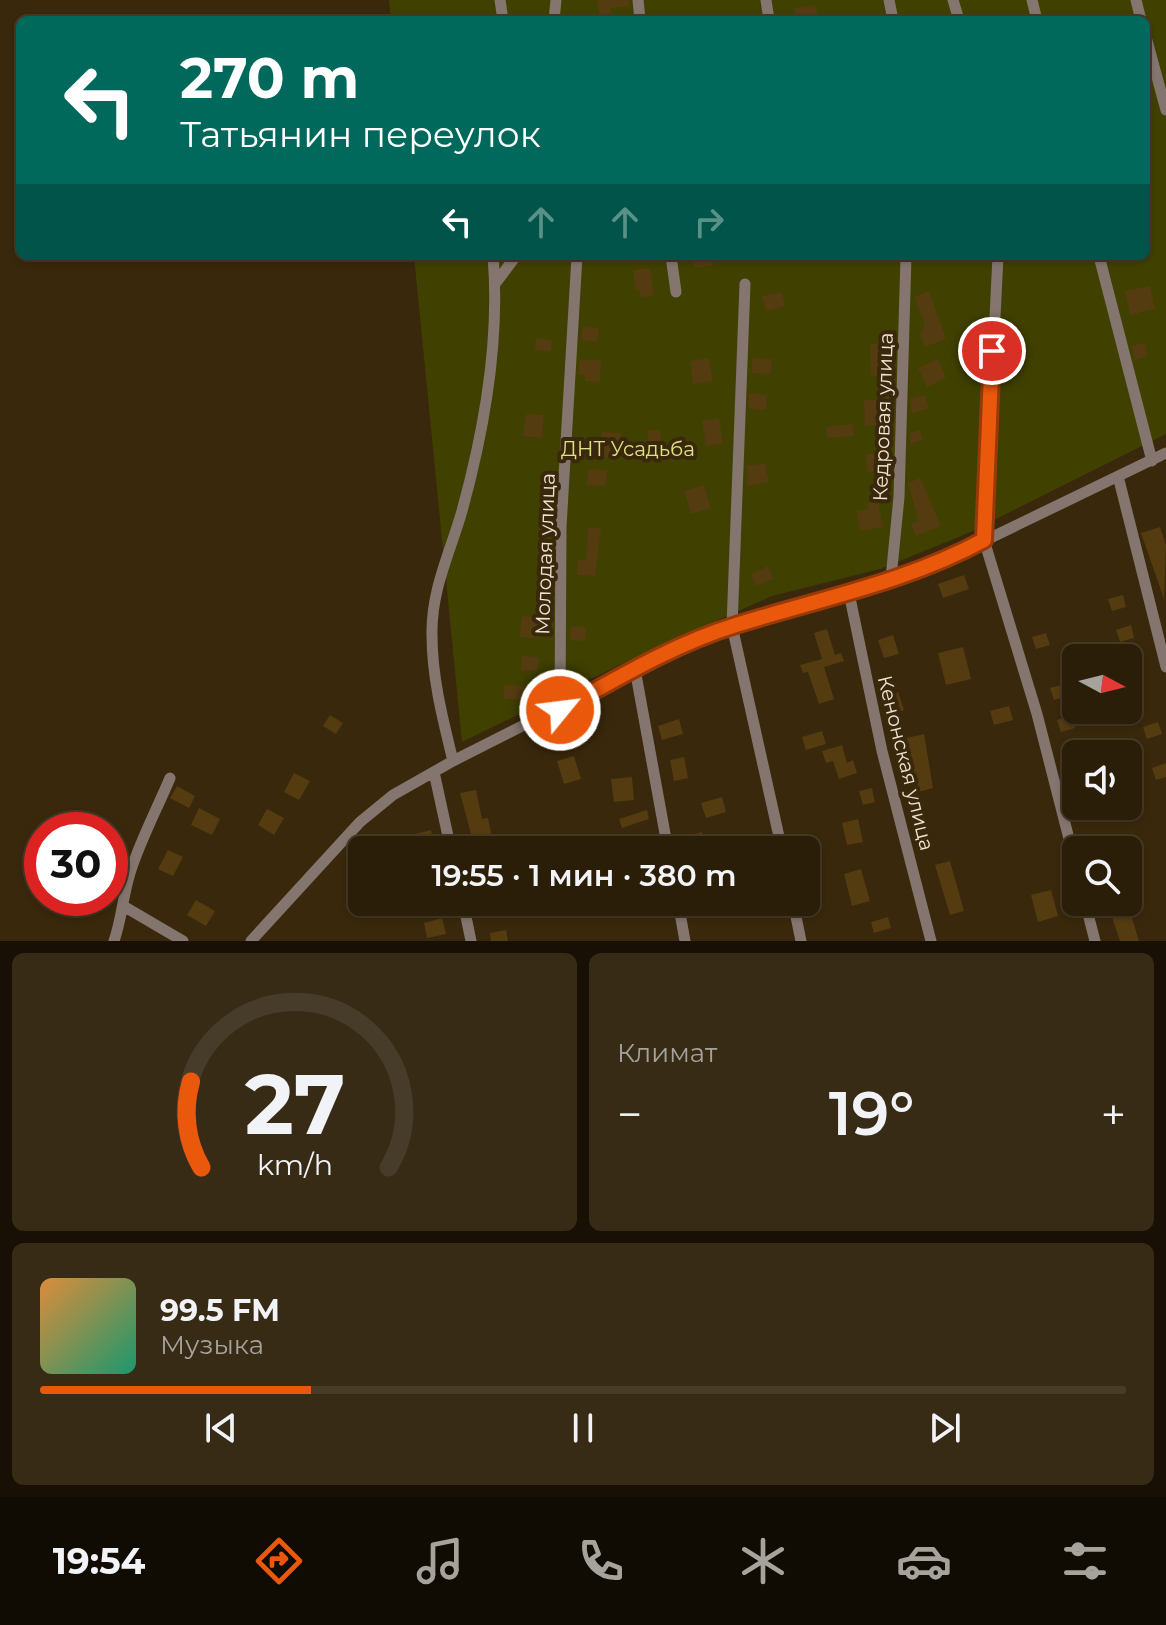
<!DOCTYPE html>
<html lang="ru">
<meta charset="utf-8">
<style>
body{margin:0;font-family:Montserrat,sans-serif;background:#372b16;color:#f1f3f6;height:100vh;display:flex;flex-direction:column;font-size:30px;white-space:nowrap}
*{box-sizing:border-box;margin:0}
p{font-size:26px;color:#a6a29c}
.icon{flex:none;width:44px;height:44px;fill:none;stroke:currentColor;stroke-width:2;stroke-linecap:round;stroke-linejoin:round}
.map{position:relative;height:941px;overflow:hidden}
.drawer{display:flex;flex-direction:column;gap:12px;padding:12px;background:#181004;flex:1}
.drawer>*{flex:none}
.hud{position:absolute;left:16px;top:16px;width:1134px;height:244px;border-radius:12px;box-shadow:0 2px 6px #0004,0 0 0 2px #473c29;background:#00695c;color:#fff;overflow:hidden}
.needle{width:52px;rotate:97deg}
.controls{position:absolute;left:1062px;top:644px;display:grid;gap:16px}
.controls a{display:grid;place-items:center;width:80px;height:80px;border-radius:12px;background:#2b1e08;box-shadow:0 2px 6px #0004,0 0 0 2px #473c29;font-size:40px}
.speed{position:absolute;left:24px;top:812px;display:flex;gap:16px;font-size:40px;font-weight:700;text-align:center}
.speed>*{display:grid;place-content:center;width:104px;height:104px;border-radius:50%;background:#2b1e08;box-shadow:0 2px 6px #0004,0 0 0 2px #473c29;line-height:1}
.speed .limit{border:12px solid #d22;background:#fff;color:#111}
.pin{position:absolute;display:grid;place-items:center;width:68px;height:68px;color:#fff;margin:-34px;border:4px solid #fff;border-radius:50%;box-shadow:0 2px 8px #0007}
.me{position:absolute;width:88px;margin:-44px;rotate:61deg;stroke-linejoin:round;filter:drop-shadow(0 0 6px #0008)}
.turn{display:flex;align-items:center;gap:28px;height:168px;padding:0 32px;font-size:36px}
.turn .icon{width:104px;height:104px;stroke-width:2.5}
.turn b{display:block;font-size:56px;line-height:68px}
.lanes{display:flex;align-items:center;height:76px;padding:0 32px;background:#0003;justify-content:center;gap:40px;direction:ltr}
.lanes .off{opacity:.35}
.big{font-size:60px;font-weight:600;line-height:1.1}
.drawer .card{flex:1;display:flex;flex-direction:column;justify-content:center;gap:12px;min-width:0;padding:0 28px;border-radius:12px;background:#372b16}
.drawer .dial{align-items:center;gap:0}
.dial svg{height:208px;overflow:visible;fill:none;stroke:#473c29;stroke-width:7;stroke-linecap:round;text-anchor:middle}
.dial text{fill:#f1f3f6;stroke:none}
.song{display:flex;align-items:center;gap:24px}
.cover{width:96px;height:96px;border-radius:12px;background:linear-gradient(135deg,hsl(30 70% 55%),hsl(160 70% 35%))}
.played{height:8px;border-radius:4px;background:linear-gradient(90deg,#ea580c 25%,#473c29 25%)}
.keys{display:flex;justify-content:space-around;direction:ltr}
.heat{display:flex;justify-content:space-between;align-items:center;font-size:44px;direction:ltr}
.drawer .tiles{flex:1;display:grid;gap:12px;grid-template-columns:1fr 1fr}
.card:last-child{grid-column:span 2}
.trip{position:absolute;left:348px;top:836px;width:472px;height:80px;border-radius:12px;background:#2b1e08;box-shadow:0 2px 6px #0004,0 0 0 2px #473c29;font-weight:600;line-height:80px;text-align:center}
.tab-bar{display:flex;height:128px;justify-content:space-around;align-items:center;background:#110c03;color:#a6a29c}
.tab-bar .icon{width:56px;height:56px}
.tab-bar .active{color:#ea580c}
.tab-bar b{font-size:36px;color:#f1f3f6}
.map>svg:first-child{display:block}
.green{fill:#404000}
.building{fill:#553b10}
.lines{fill:none;stroke-linecap:round;stroke-linejoin:round}
.street{stroke:#85756f;stroke-width:11}
.route-casing{stroke:#983908;stroke-width:20}
.route{stroke:#ea580c;stroke-width:14}
.labels{text-anchor:middle;stroke-width:8;stroke-linejoin:round;paint-order:stroke}
.street-label{font-size:20px;fill:#f0e5d5;stroke:#39280b}
.park-label{font-size:20px;fill:#dee185;stroke:#39280b}
</style>
<div class="map">
<svg width="1166" height="941" viewBox="0 0 1166 941">
<rect width="100%" height="100%" fill="#39280b"/>
<path class="green" d="M389 0H1166V434L966 534 880 569 772 596 638 656 462 742 414 256H1146V20H391Z"/>
<path class="building" d="M597 0H629V6L610 8 611 17 600 18Z
M816 5 818 20H795L794 8Z
M693 256H712L713 265 695 268Z
M650 268 654 296 640 297 639 290H636L633 270Z
M1150 286 1155 309 1130 315 1125 291Z
M929 291 946 339 925 347 920 335 925 325 914 297Z
M782 292 785 306 766 311 762 296Z
M583 326 599 328 597 342 581 340Z
M536 338 552 340 551 352 535 350Z
M1145 343 1148 356 1135 360 1131 346Z
M870 344H883V364H891L892 396 889 400H882L883 425 865 426 864 400H882V376H871Z
M709 358 713 381 693 384 690 361Z
M752 358 772 359 771 374 752 373Z
M938 359 946 378 927 387 918 368Z
M579 360H601L600 382 585 381V375H578Z
M749 393 767 395 766 410 749 409Z
M925 395 929 408 912 414 910 399Z
M526 414 544 415 542 438 523 436Z
M719 418 723 443 706 446 702 421Z
M853 424 854 436 827 438 826 427Z
M648 430H661L660 450 648 449Z
M920 430 923 440 910 444 909 433Z
M602 432 621 433 619 458 602 457 603 451H597Z
M882 453 883 471 867 472 866 454Z
M765 463 769 482 747 486V466Z
M588 469 607 470 605 486 587 485Z
M920 478 941 526 916 536 911 524 918 521 917 515 908 483Z
M704 485 711 508 691 514 684 491Z
M878 501 883 527 860 531 856 511 868 509 867 504Z
M588 527 601 528 595 576 577 575 578 560H586Z
M1160 527 1166 545 1164 599 1141 533Z
M768 566 773 579 756 586 751 574Z
M964 575 969 589 943 598 938 584Z
M1123 595 1126 607 1112 611 1108 599Z
M522 616 542 618 541 638 520 637Z
M1131 625 1134 638 1120 642 1116 630Z
M571 626 586 627 585 641 570 640Z
M827 629 835 655 841 653 844 661 824 667 834 699 819 704 808 672 803 673 800 665 822 659 814 633Z
M1046 633 1050 645 1036 649 1032 637Z
M893 635 899 654 884 658 878 640Z
M963 647 971 679 946 685 938 653Z
M522 656 539 657 537 671 521 670Z
M1065 684 1068 696 1054 700 1050 688Z
M504 685 524 686 523 700 503 699Z
M898 692 904 710 890 715 884 696Z
M1009 706 1013 720 994 725 990 711Z
M330 715 343 723 336 734 323 726Z
M1072 715 1075 728 1061 732 1057 720Z
M679 719 683 734 662 740 658 726Z
M1158 722 1162 734 1147 739 1143 727Z
M822 731 826 744 806 750 802 737Z
M924 734 933 788 914 793 902 739Z
M842 745 847 763 853 760 857 773 839 779 833 761 826 763 822 751Z
M574 756 581 779 564 784 557 761Z
M684 757 688 778 674 781 670 760Z
M1166 763V777L1156 780 1152 768Z
M294 773 310 781 299 800 284 792Z
M632 777 634 800 614 802 611 779Z
M177 786 195 796 189 808 170 798Z
M872 788 875 802 863 805 859 791Z
M476 790 482 819 488 818 493 841 474 845 460 793Z
M722 797 726 812 706 818 701 803Z
M199 808 220 819 212 835 191 825Z
M267 809 284 818 274 835 258 825Z
M647 810 649 819 622 828 619 819Z
M858 819 863 842 847 845 842 823Z
M431 830 434 844 414 849 411 835Z
M702 832 707 850H690L686 836Z
M641 839 644 850H613V847Z
M168 850 183 857 173 876 158 869Z
M362 858V891L357 892 351 860Z
M950 861 964 911 950 915 935 865Z
M861 869 870 901 852 906 844 874Z
M1051 890 1058 916 1038 922 1031 895Z
M196 900 215 911 206 926 187 915Z
M639 902H659L661 910 643 915Z
M1107 902H1127L1139 941H1120Z
M888 917 891 928 874 933 871 922Z
M442 918 446 934 427 938 424 923Z
M506 930 508 941H491L490 933Z"/>
<g class="lines">
<path class="street" d="M500 0 503 20
M638 0 640 20
M766 0 769 20
M889 0 893 20
M953 0 959 20
M1032 0 1037 20
M1136 0 1141 20
M554 20 556 0
M1146 37 1166 110
M671 256 676 292
M998 256 984 540 1037 714 1076 866
M1099 256 1152 461
M495 284 516 256
M745 284 732 626 782 850
M1118 476 1166 667
M891 578 899 497 906 256
M849 593 882 751 931 941
M635 669 668 850
M560 710 561 527 577 256
M453 761C443 720 432 678 432 635 431 590 450 553 462 511 484 431 500 338 493 256
M434 772 451 850
M463 902 471 941
M678 902 685 941
M793 902 801 941
M1085 902 1095 941
M125 907 183 941
M114 941C122 918 123 895 130 873 140 841 157 809 170 778
M251 941 360 822 393 795 453 761 635 669 732 626 849 593 955 555 1166 453"/>
</g>
<g class="lines">
<defs>
<path id="route" d="M560 710C616 679 674 644 736 625 819 599 907 582 984 540L992 351"/>
</defs>
<use href="#route" class="route-casing"/>
<use href="#route" class="route"/>
</g>
<g class="labels">
<g class="street-label">
<text transform="translate(883 417) rotate(-88)" y="7">Кедровая улица</text>
<text transform="translate(545 554) rotate(-88)" y="7">Молодая улица</text>
<text transform="translate(906 763) rotate(76)" y="7">Кенонская улица</text>
</g>
<g class="park-label">
<text x="628" y="456">ДНТ Усадьба</text>
</g>
</g>
</svg>
<div class="controls">
<a><svg class="needle" viewBox="-14 -14 28 28"><path d="M0-13l5 13h-10z" fill="#e53935"/><path d="M0 13l5-13h-10z" fill="#a6a29c"/></svg></a>
<a><svg class="icon" aria-label="sound" viewBox="0 0 24 24"><path d="M4 9h4l5-4v14l-5-4H4zM17 9q2 3 0 6"/></svg></a>
<a><svg class="icon" aria-label="search" viewBox="0 0 24 24"><circle cx="10" cy="10" r="6"/><path d="M15 15l6 6"/></svg></a>
</div>
<div class="speed"><div class="limit">30</div></div>
<div class="pin" style="left:992px;top:351px;background:#d93025"><svg class="icon" aria-label="arrive" viewBox="0 0 24 24"><path d="M6 21V4h12l-3 4 3 4H6"/></svg></div>
<svg class="me" style="left:560px;top:710px" viewBox="-20 -20 40 40"><circle r="17" fill="#ea580c" stroke="#fff" stroke-width="3"/><path d="M0-11L8 9 0 5-8 9z" fill="#fff"/></svg>
<div class="trip">19:55 · 1 мин · 380 m</div>
<div class="hud">
<div class="turn"><svg class="icon" aria-label="left" viewBox="0 0 24 24"><path d="M17 20v-9H6M10 6l-5 5 5 5"/></svg><div><b>270 m</b>Татьянин переулок</div></div>
<div class="lanes"><svg class="icon" aria-label="left" viewBox="0 0 24 24"><path d="M17 20v-9H6M10 6l-5 5 5 5"/></svg><svg class="icon off" aria-label="ahead" viewBox="0 0 24 24"><path d="M12 20V5M6 11l6-6 6 6"/></svg><svg class="icon off" aria-label="ahead" viewBox="0 0 24 24"><path d="M12 20V5M6 11l6-6 6 6"/></svg><svg class="icon off" aria-label="right" viewBox="0 0 24 24"><path d="M7 20v-9h11M14 6l5 5-5 5"/></svg></div>
</div>
</div>
<section class="drawer">
<div class="tiles">
<div class="card dial"><svg viewBox="0 0 100 80">
<path d="M14 69A42 42 0 1 1 86 69"/>
<path d="M14 69A42 42 0 0 1 10 36" stroke="#ea580c"/>
<text x="50" y="56" font-size="32" font-weight="700">27</text>
<text x="50" y="72" font-size="11">km/h</text>
</svg></div>
<div class="card"><p>Климат</p>
<div class="heat"><a>−</a><b class="big">19°</b><a>+</a></div>
</div>
<div class="card">
<div class="song"><i class="cover"></i><div><b>99.5 FM</b><p>Музыка</p></div></div>
<div class="played"></div>
<div class="keys"><svg class="icon" aria-label="previous" viewBox="0 0 24 24"><path d="M18 5L8 12l10 7zM5 5v14"/></svg><svg class="icon" aria-label="pause" viewBox="0 0 24 24"><path d="M8 5v14M16 5v14"/></svg><svg class="icon" aria-label="next" viewBox="0 0 24 24"><path d="M6 5l10 7-10 7zM19 5v14"/></svg></div>
</div>
</div>
</section>
<nav class="tab-bar">
<b>19:54</b>
<svg class="icon active" aria-label="directions" viewBox="0 0 24 24"><path d="M12 3l9 9-9 9-9-9zM9 14v-3h6M13 9l2 2-2 2"/></svg>
<svg class="icon" aria-label="music" viewBox="0 0 24 24"><path d="M9 18V5l10-2v13"/><circle cx="6" cy="18" r="3"/><circle cx="16" cy="16" r="3"/></svg>
<svg class="icon" aria-label="phone" viewBox="0 0 24 24"><path d="M5 4h4l2 5-3 2q2 4 5 5l2-3 5 2v4C11 20 4 13 5 4z"/></svg>
<svg class="icon" aria-label="climate" viewBox="0 0 24 24"><path d="M12 3v18M4 7l16 10M4 17L20 7"/></svg>
<svg class="icon" aria-label="car" viewBox="0 0 24 24"><path d="M5 17H2v-5l4-1 3-4h7l3 4 3 1v5h-3M9 17h6M6 11h13"/><circle cx="7" cy="17" r="2"/><circle cx="17" cy="17" r="2"/></svg>
<svg class="icon" aria-label="filters" viewBox="0 0 24 24"><path d="M4 7h16M4 17h16"/><circle cx="9" cy="7" r="2"/><circle cx="15" cy="17" r="2"/></svg>
</nav>
